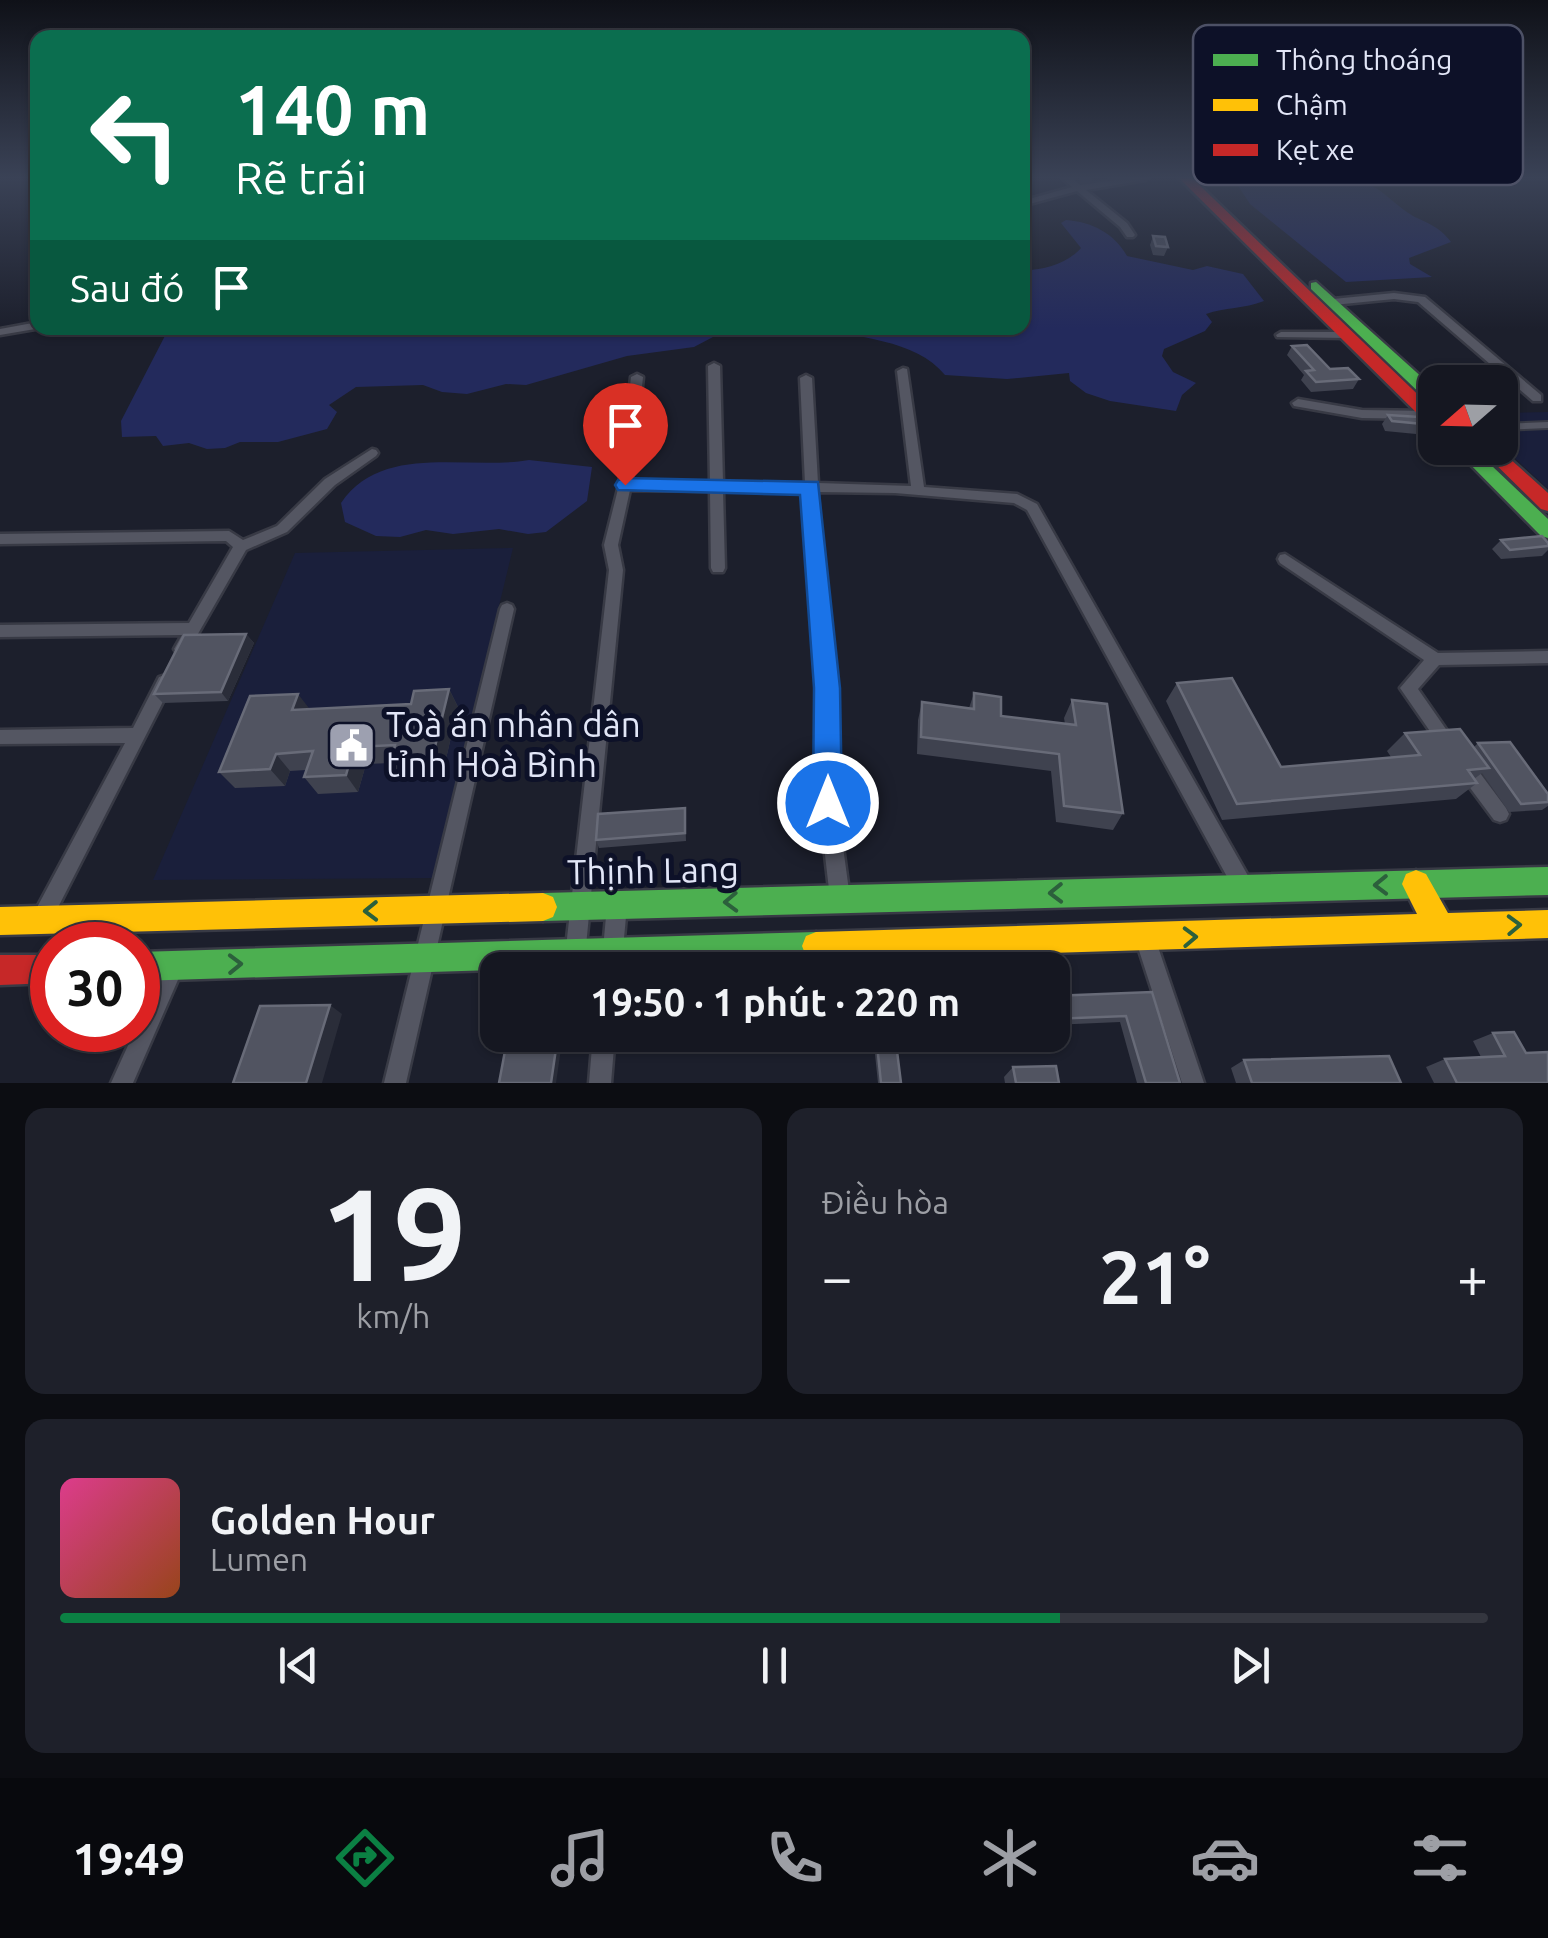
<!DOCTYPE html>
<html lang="vi">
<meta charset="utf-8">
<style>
body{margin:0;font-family:Ubuntu,sans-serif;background:#1e202a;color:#f1f3f6;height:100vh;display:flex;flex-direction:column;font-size:38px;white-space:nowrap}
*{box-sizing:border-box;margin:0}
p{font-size:32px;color:#9d9fa5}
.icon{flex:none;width:55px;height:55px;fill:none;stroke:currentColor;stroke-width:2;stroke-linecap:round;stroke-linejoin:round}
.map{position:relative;height:1083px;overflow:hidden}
.side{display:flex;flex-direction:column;gap:25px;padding:25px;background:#0c0d12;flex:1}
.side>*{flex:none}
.hud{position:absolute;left:30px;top:30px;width:1000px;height:305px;border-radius:20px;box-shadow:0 2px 8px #0004,0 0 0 2px #34363f;background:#0b6e4f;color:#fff;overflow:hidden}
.needle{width:65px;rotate:250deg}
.buttons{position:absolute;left:1418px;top:365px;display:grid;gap:20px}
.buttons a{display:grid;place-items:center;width:100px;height:100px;border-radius:20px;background:#151721;box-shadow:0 2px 8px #0004,0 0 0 2px #34363f;font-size:50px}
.speed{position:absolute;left:30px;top:922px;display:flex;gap:20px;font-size:50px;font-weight:700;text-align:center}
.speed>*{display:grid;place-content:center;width:130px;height:130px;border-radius:50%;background:#151721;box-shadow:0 2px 8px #0004,0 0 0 2px #34363f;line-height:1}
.speed .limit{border:15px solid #d22;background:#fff;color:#111}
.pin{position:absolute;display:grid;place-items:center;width:85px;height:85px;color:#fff;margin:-102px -42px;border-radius:50% 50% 50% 0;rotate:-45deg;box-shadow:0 0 10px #0007}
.pin .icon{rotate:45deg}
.me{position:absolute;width:110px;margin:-55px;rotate:0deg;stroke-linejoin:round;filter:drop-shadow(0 0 8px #0008)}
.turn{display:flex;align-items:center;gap:35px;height:210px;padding:0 40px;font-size:45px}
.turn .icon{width:130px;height:130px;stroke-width:2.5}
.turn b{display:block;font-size:70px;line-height:85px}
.then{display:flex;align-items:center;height:95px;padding:0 40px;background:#0003;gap:20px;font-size:38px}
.big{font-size:75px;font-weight:700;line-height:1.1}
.side .widget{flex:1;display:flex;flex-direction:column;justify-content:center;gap:15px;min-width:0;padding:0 35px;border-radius:20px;background:#1e202a}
.side .dial{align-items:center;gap:0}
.dial b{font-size:130px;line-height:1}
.song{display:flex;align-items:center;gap:30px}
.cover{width:120px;height:120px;border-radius:15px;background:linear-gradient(135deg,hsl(330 70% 55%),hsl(20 70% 35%))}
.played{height:10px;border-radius:5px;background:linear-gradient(90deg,#0b8043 70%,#34363f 70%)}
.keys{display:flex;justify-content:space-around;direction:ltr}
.heat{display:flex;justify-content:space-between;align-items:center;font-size:55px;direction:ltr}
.side .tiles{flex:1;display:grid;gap:25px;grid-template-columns:1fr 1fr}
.widget:last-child{grid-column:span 2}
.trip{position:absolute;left:480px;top:952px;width:590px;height:100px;border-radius:20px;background:#151721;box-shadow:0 2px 8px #0004,0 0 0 2px #34363f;font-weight:700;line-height:100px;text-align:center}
.tabs{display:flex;height:160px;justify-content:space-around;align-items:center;background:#08090d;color:#9d9fa5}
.tabs .icon{width:70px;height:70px}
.tabs .active{color:#0b8043}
.tabs b{font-size:45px;color:#f1f3f6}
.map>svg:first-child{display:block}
.built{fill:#1a1f3b}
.water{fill:#232a5c}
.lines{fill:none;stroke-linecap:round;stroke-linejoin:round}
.lane-casing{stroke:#383a45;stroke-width:10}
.street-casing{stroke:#383a45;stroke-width:5}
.fast-casing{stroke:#383a45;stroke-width:5}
.slow-casing{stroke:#383a45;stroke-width:5}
.jam-casing{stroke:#383a45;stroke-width:5}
.lane{stroke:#545662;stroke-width:6}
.street{fill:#545662;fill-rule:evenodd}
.fast{fill:#4caf50;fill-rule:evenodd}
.slow{fill:#ffc107;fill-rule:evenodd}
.jam{fill:#c62828;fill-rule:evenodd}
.wall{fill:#3f424f}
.shaded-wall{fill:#2a2d39}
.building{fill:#515461;stroke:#686b78;stroke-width:2.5}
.oneway{stroke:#2c603c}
.route{fill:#1a73e8;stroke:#114b97;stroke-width:2.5}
.labels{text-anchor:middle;stroke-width:10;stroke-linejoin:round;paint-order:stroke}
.near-poi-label{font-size:35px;fill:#e2e6f7;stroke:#0d1128;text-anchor:start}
.near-street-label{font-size:35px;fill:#e2e6f7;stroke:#0d1128}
.key{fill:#0d1128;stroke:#4d5166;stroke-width:2.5}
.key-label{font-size:28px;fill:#e2e6f7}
</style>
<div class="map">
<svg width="1548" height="1083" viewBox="0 0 1548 1083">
<rect width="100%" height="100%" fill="#1c1f2c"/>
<path class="built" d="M1548 412V489L1500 444V413Z
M513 548 433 878 153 880 295 553Z"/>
<path class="water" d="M1233 178C1275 178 1329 168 1368 184 1386 192 1397 207 1413 216 1429 224 1440 227 1451 242L1409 258 1410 264 1432 277 1346 282 1250 204Z
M1066 220C1092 222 1114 233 1127 256L1193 270 1207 266 1243 274 1264 301C1244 309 1225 307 1206 314L1212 322 1205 331 1164 349 1162 356 1173 372 1196 383 1182 395 1176 411 1110 401 1086 393 1070 381 1069 373 1007 379 945 375C916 339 854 337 812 328H1022L1023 270C1042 271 1068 263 1081 248L1061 223Z
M169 328H758H730L694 347 627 356 526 385 506 384 467 394 442 392 423 385 356 387 329 405 337 412 327 429 278 442H240L225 448 207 449 189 443 163 446 156 436 122 437 121 421Z
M529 460 592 467 587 501 546 532 528 534 499 529 453 534 426 530 400 537 376 536 345 522 341 503C383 442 466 471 529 460Z"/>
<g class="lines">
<defs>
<path id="lane" d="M1500 427 1548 425"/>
<path id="street" d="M1062 178H1071L1080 185 1131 178H1149L1145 180 1086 190 1127 223 1135 235 1133 237H1127L1120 227 1077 191 1022 206V201L1072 187Z
M1394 293 1425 297 1541 395V401H1533L1418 302 1394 299 1333 305 1328 302 1333 299Z
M38 322V328H41L0 335V329Z
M1281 332H1347L1352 335 1347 338 1277 337 1276 335Z
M714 363 720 366 723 482 805 483 800 378 806 375 812 378 818 483 911 486 897 371 903 368 907 369 924 487 1017 494 1037 504 1251 881 1253 888 1251 895 1244 897 1237 895 1027 510 1014 503 895 493 818 492 824 599 835 688 837 803 850 898 847 905 840 908 833 905 830 898 819 803V688L810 599 805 492 723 491 725 568 723 572H713L711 568 710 491 630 490 618 545 623 570 585 956 582 963 575 966 568 963 565 956 609 570 604 545 619 485 631 377 637 374 643 377 632 481 710 482 708 366Z
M1298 399 1362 410 1430 411 1434 412 1435 416 1430 419 1362 418 1294 406 1292 403Z
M372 449 376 450 378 453 376 456 335 485 287 532 246 550 187 653 182 655 177 653 174 649 182 635 0 637V625L189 623 233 547 226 541 0 544V534L229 531 243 540 277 526 325 479Z
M1285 554 1438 653 1548 651V663L1439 665 1418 689 1457 745 1455 750 1449 753 1443 750 1400 688 1424 660 1280 563 1278 559 1280 555Z
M507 603 512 605 514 609 406 1083H384L500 609 502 605Z
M165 675 171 677 173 682 48 927 41 930 34 927 31 920 34 913 125 743 0 744V730L133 728 159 677Z
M1468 763 1474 765 1506 808 1509 814 1506 820 1500 822 1494 820 1462 777 1459 771 1462 765Z
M617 896 624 899 627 906 621 970H601L607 906 610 899Z
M1145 928 1152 931 1155 938 1204 1083H1182L1135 938 1138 931Z
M174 956 181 959 184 966 133 1083H111L135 1030H138V1024L167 959Z
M593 1035H615L611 1083H589Z"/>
<path id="fast" d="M1316 282 1435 389V403L1429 402 1311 289V283Z
M1454 448H1473L1548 519V538L1541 536Z
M1548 867V895L543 921 533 917 529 907 533 897 543 893Z
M816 932 826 936 830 946 826 956 816 960 138 981V952Z"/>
<path id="slow" d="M1416 870 1426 874 1448 913 1548 910V938L816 960 806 956 802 946 806 936 816 932 1417 914 1402 884 1406 874Z
M543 893 553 897 557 907 553 917 543 921 0 935V907Z"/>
<path id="jam" d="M1179 178H1192L1435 411V427L1429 425Z
M1479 448H1498L1548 493V511L1541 509Z
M0 955H52V983L0 985Z"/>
</defs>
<use href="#lane" class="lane-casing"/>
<use href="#street" class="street-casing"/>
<use href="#fast" class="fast-casing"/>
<use href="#slow" class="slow-casing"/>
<use href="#jam" class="jam-casing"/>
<use href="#lane" class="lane"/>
<use href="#street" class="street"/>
<use href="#fast" class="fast"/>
<use href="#slow" class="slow"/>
<use href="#jam" class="jam"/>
</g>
<path class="wall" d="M1079 178H1092L1090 184 1080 183Z
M1153 236 1168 247 1164 256 1153 255 1150 245Z
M1292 346 1330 369 1359 379 1353 389 1311 392 1301 380 1304 375 1287 355Z
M1388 415 1423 424 1416 434 1385 431 1382 424Z
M1501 540 1548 543V550L1542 556 1501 559 1492 549Z
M246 634 254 643 228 701 163 703 154 694Z
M1177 683 1281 767 1391 757 1387 751 1405 733 1474 747 1478 743 1548 794V806L1542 810 1509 812 1482 773 1474 779 1477 783 1456 799 1222 820 1166 701Z
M449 689 458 707 442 776 402 778 392 763 366 764 358 792 318 794 304 777 306 770 290 771 285 786 235 788 219 772 309 709 411 704Z
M974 693 1001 716 1065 724 1064 718 1072 700 1123 813 1113 830 1056 822 1051 771 917 754 918 720 922 702 969 708Z
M685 808 686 841 599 848 596 840Z
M1152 992 1180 1083H1137L1120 1022 1052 1025V996Z
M1493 1033 1526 1053 1548 1083H1434L1426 1067 1445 1059 1481 1057 1473 1041Z
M873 1035H895L901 1083H878Z
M1244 1060 1401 1083H1236L1231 1068Z
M1013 1067 1059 1083H1005L1004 1077Z"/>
<path class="shaded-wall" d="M246 634 254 643 228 701 221 692Z
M449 689 458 707 442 776 432 759Z
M298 694 312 712 292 710Z
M354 747 366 764 358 792 346 775Z
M276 754 290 771 285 786 270 769Z
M330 1005 342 1014 322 1083H306Z
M558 1035H563L556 1083H551Z"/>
<path class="building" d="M1153 236 1165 237 1168 247 1156 246Z
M1307 345 1330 369 1348 368 1359 379 1316 382 1306 371 1314 370 1292 346Z
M1388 415 1419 417 1423 424 1392 421Z
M1542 536 1548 543V546L1510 550 1501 540Z
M246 634 221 692 154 694 184 635Z
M1232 678 1281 767 1420 755 1405 733 1460 729 1489 768 1468 770 1477 783 1237 804 1177 683Z
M449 689 432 759 391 761 395 745 354 747 346 775 304 777 313 751 276 754 270 769 219 772 250 696 298 694 292 710 411 704 414 691Z
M974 693 1001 697V716L1076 725 1072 700 1107 704 1123 813 1064 806 1059 754 921 737 922 702 974 709Z
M1510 742 1548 794V802L1521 804 1478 743Z
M685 808V833L596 840 598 814Z
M1152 992 1180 1083H1146L1126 1016 1052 1019V996Z
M330 1005 306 1083H233L260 1006Z
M1514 1032 1526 1053 1548 1052V1083H1457L1445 1059 1505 1056 1493 1033Z
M508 1035H558L551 1083H499Z
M876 1035H895L901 1083H881Z
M1389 1056 1401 1083H1252L1244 1060Z
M1056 1066 1059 1083H1016L1013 1067Z"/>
<defs><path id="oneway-chevron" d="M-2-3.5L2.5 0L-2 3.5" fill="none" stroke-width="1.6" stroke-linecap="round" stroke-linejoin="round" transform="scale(2.5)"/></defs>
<g class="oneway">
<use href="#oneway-chevron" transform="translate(1381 885) rotate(179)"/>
<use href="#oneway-chevron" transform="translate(1056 893) rotate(179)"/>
<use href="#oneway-chevron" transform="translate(731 902) rotate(178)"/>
<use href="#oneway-chevron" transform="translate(371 911) rotate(179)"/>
<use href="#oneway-chevron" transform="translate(1514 925) rotate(-2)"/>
<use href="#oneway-chevron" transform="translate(1190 937) rotate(-2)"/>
<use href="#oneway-chevron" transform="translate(235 964) rotate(-1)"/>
</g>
<linearGradient id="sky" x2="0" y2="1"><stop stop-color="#0f1118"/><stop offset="0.54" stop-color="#3a4256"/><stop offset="1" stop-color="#3a4256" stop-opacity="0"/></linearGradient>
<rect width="1548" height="329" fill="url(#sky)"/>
<path class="route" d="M625 478 818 482 840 688 842 803 838 813 828 817 817 813 813 803 814 688 800 495 618 490 615 485 618 480Z"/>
<defs>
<symbol id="civic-square" viewBox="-11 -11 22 22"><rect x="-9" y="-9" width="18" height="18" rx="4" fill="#9da0b0" stroke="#0d1128"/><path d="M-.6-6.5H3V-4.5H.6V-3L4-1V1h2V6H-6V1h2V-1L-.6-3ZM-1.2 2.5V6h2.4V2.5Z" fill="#fff"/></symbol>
</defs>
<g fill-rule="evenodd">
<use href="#civic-square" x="324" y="718" width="55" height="55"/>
</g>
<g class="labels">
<g class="near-poi-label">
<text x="386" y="737">Toà án nhân dân<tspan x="386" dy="40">tỉnh Hoà Bình</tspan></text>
</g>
<g class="near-street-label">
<text transform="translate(653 871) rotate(-1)" y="12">Thịnh Lang</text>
</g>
</g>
<rect x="1193" y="25" width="330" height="160" rx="15" class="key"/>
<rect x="1213" y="54" width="45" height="12" fill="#4caf50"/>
<rect x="1213" y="99" width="45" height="12" fill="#ffc107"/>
<rect x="1213" y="144" width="45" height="12" fill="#c62828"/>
<g class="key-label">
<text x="1276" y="70">Thông thoáng</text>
<text x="1276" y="115">Chậm</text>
<text x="1276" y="160">Kẹt xe</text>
</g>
</svg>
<div class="buttons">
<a><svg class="needle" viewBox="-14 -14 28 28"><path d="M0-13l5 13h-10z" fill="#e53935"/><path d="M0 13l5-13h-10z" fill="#9d9fa5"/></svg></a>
</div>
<div class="speed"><div class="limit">30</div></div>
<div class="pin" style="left:625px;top:485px;background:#d93025"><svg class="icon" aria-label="arrive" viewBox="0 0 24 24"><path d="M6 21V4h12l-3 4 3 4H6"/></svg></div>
<svg class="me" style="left:828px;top:803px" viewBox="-20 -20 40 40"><circle r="17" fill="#1a73e8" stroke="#fff" stroke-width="3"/><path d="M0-11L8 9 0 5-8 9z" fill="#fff"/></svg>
<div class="trip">19:50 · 1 phút · 220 m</div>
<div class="hud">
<div class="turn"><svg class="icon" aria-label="left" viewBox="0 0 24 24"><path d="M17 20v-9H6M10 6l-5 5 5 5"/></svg><div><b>140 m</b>Rẽ trái</div></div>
<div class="then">Sau đó<svg class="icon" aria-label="arrive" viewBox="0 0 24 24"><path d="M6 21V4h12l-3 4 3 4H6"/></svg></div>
</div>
</div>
<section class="side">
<div class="tiles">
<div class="widget dial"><b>19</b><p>km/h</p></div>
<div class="widget"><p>Điều hòa</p>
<div class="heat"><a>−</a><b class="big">21°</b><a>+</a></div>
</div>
<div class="widget">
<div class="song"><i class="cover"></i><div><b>Golden Hour</b><p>Lumen</p></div></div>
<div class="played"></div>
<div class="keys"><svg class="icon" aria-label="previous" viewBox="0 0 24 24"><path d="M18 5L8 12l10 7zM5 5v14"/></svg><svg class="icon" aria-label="pause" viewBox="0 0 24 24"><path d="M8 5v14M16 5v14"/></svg><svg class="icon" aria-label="next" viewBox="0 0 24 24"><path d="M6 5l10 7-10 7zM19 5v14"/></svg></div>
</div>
</div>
</section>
<nav class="tabs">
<b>19:49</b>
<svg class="icon active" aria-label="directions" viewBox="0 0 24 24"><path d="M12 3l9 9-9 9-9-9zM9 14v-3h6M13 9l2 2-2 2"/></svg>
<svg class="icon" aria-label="music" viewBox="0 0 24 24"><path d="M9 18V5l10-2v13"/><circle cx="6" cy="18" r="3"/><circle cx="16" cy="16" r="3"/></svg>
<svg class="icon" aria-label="phone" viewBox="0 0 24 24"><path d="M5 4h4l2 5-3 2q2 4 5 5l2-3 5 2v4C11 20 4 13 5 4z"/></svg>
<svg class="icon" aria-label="climate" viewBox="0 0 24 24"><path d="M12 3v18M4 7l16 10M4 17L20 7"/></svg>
<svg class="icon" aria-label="car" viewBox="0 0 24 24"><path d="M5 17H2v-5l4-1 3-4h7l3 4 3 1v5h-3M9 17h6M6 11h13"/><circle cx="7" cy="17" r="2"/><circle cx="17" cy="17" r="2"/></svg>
<svg class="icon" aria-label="filters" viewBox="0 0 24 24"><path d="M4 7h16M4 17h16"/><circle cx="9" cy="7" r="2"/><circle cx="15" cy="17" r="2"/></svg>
</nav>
